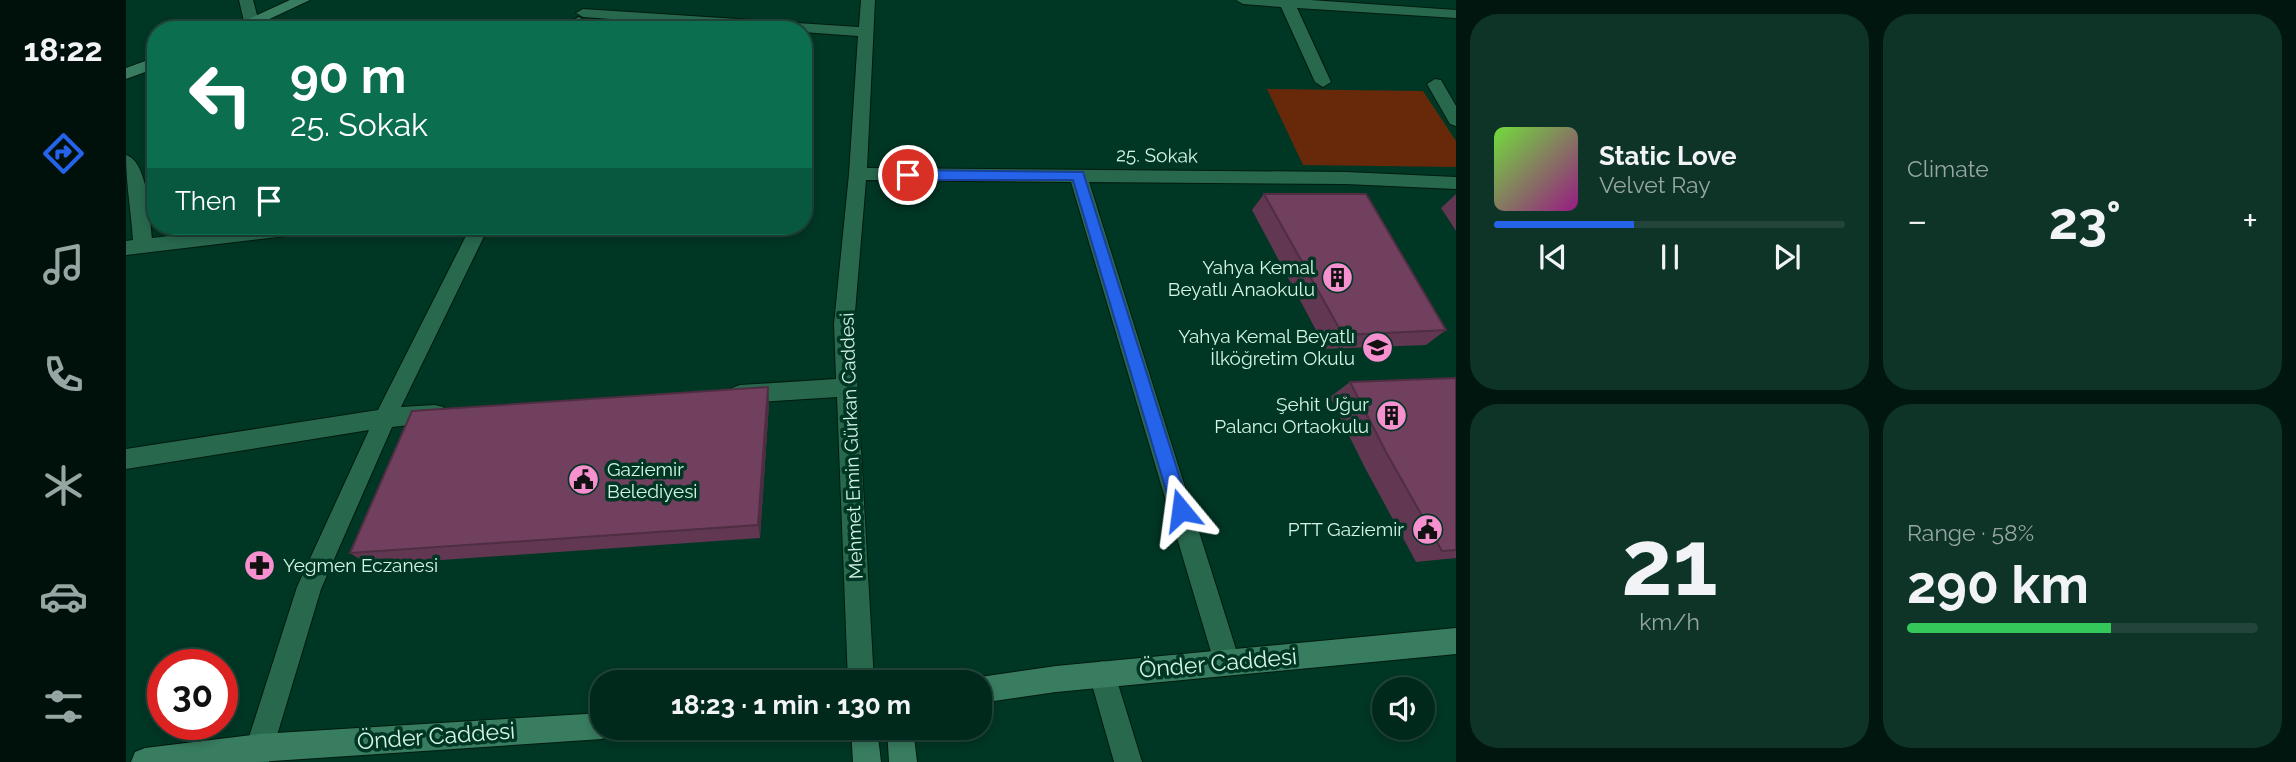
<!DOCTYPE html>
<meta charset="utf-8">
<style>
body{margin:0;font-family:Raleway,sans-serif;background:#0e3428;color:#f1f3f6;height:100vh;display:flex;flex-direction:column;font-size:26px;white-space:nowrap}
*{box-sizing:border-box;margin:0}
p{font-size:23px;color:#95a6a3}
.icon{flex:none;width:38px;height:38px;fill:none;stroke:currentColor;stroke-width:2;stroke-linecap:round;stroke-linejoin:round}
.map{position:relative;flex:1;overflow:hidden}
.details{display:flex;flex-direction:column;gap:14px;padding:14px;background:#00160f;width:840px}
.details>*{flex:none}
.banner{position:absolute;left:21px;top:21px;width:665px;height:214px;border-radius:28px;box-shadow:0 4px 10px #0003,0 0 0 2px #22443a;background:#0b6e4f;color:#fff;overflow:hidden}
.fabs{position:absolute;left:1246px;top:677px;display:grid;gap:14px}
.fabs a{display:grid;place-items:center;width:63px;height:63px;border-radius:50%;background:#00281b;box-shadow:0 4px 10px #0003,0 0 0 2px #22443a;font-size:35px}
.speed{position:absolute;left:21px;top:649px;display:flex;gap:14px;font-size:35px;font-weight:700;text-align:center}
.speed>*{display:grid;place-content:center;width:91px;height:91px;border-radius:50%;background:#00281b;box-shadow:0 4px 10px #0003,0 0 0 2px #22443a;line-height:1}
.speed .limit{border:10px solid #d22;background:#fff;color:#111}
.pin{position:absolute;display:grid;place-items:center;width:60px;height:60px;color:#fff;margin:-30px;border:4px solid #fff;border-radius:50%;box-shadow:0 2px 7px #0007}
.me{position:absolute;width:77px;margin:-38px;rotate:344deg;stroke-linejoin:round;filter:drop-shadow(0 0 5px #0008)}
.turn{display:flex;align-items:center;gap:24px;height:147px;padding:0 28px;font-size:32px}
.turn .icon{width:91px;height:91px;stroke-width:2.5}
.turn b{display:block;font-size:49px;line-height:60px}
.then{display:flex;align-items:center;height:66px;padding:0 28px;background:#0003;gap:14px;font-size:26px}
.big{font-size:52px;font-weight:700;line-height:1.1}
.details .card{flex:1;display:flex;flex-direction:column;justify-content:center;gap:10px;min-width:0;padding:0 24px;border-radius:28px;background:#0e3428}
.details .dial{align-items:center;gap:0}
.dial b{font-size:91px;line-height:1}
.song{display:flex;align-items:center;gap:21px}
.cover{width:84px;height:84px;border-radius:10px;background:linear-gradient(135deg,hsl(100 70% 55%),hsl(310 70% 35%))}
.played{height:7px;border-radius:4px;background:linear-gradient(90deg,#2563eb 40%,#22443a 40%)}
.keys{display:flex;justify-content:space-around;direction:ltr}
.heat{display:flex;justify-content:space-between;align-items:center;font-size:38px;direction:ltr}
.charge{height:10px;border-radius:5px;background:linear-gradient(90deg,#34c759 58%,#22443a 0)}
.details .tiles{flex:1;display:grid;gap:14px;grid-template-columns:repeat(2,1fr)}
.trip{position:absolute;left:464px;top:670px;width:402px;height:70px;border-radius:28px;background:#00281b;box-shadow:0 4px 10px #0003,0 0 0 2px #22443a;font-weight:700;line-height:70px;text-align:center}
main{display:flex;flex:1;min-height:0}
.menu{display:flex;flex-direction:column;width:126px;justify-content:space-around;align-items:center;background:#00100b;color:#95a6a3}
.menu .icon{width:49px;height:49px}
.menu .active{color:#2563eb}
.menu b{font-size:32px;color:#f1f3f6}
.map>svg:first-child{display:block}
.green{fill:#67290a}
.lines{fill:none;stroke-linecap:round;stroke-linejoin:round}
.street-casing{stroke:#001b0f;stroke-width:2}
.secondary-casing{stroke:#001b0f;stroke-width:2}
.street{fill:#28694e;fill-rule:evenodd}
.secondary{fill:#387d60;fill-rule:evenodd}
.wall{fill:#613751}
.shaded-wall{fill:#4f2d42}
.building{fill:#71405e;stroke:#4f2d42;stroke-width:2}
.route{fill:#2563eb;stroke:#184099;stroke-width:2}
.labels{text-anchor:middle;stroke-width:7;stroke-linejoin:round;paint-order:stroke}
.street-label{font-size:19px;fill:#d4f4e4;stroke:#003624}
.poi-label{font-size:19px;fill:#d4f4e4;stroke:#003624;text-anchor:end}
.near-street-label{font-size:23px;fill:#d4f4e4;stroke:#003624}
</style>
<main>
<nav class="menu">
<b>18:22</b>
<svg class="icon active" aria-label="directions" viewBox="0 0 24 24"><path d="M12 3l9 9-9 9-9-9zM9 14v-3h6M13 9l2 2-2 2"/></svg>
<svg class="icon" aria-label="music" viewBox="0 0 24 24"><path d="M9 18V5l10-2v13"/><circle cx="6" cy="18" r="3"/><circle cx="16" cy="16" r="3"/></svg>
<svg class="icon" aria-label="phone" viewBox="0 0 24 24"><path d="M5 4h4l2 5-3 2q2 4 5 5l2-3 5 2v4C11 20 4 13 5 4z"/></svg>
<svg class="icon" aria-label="climate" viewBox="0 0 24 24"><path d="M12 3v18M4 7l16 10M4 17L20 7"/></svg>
<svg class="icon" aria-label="car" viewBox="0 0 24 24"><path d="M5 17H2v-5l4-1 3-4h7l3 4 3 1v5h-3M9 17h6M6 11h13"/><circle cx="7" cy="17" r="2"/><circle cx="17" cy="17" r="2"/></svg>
<svg class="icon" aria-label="filters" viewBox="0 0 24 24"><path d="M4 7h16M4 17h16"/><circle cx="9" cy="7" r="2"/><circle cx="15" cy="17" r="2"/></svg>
</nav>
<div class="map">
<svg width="1330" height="762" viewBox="0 0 1330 762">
<rect width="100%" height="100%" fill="#003624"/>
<path class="green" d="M1141 89 1297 91 1330 141V167L1177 165Z"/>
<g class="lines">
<defs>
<path id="street" d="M113 0H127L135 30H120Z
M735 0H749L741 168 1220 172 1330 177V189L1220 184 963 182 1114 662 1110 671 1101 675 1092 671 1088 662 945 182 740 180 728 324 748 682H722L711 397 614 403 606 400 603 394 606 388 614 385 710 379 708 324 723 174 732 36 677 32V30H638L457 17 450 13 457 9 733 27Z
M1110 0H1184L1330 10V18L1171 8 1205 82 1197 87 1189 82 1155 7 1117 4Z
M453 17 460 22C451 32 438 30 426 30Z
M1309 79 1315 80 1330 106V126L1324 124 1301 84Z
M0 155C22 161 24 218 26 238L128 226H194L191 231 185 233 0 255V241L7 240C5 211 0 184 0 155Z
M345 226H363L275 407 309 405 317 407 320 414 317 421 266 427 195 589 143 762H115L171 587 243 430 0 469V449L252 410Z
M976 661 985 665 989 674 1016 762H988L963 674 967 665Z"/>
<path id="secondary" d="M164 0H184L120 30H99Z
M30 57V68L0 79V68Z
M1330 628V654L930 692 854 703V682H844L854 677 930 666Z
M476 713V728H489L485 735 476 739 131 762H5L9 752 19 748 134 734Z
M725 728H751L755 762H727Z
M761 728H787L791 762H763Z"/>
</defs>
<use href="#street" class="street-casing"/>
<use href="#secondary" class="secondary-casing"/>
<use href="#street" class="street"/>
<use href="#secondary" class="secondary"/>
</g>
<path class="wall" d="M1138 194 1320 330 1300 345 1200 349 1126 210Z
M1330 194V231L1315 208Z
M1330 378V558L1290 562 1238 466 1204 397 1224 382Z
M643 404 634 538 243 565 224 553Z"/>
<path class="shaded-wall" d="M642 387 643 404 634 538 632 525Z"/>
<path class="building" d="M1138 194H1240L1320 330 1217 335Z
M1330 378V550L1316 551 1260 452 1224 382Z
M642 387 632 525 224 553 286 411Z"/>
<path class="route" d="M782 170 957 172 1064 510 1061 516 1055 518 1049 516 1046 510 947 180H782L775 175Z"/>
<defs>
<symbol id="building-disc" viewBox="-11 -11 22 22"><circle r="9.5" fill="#f690cf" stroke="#003624"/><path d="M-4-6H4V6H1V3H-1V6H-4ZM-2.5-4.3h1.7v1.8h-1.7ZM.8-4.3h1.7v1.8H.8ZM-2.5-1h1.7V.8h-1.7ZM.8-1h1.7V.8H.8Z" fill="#111"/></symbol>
<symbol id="school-disc" viewBox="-11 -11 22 22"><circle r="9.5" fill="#f690cf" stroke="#003624"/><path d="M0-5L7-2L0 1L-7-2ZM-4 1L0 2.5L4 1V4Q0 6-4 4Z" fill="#111"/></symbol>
<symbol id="civic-disc" viewBox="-11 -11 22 22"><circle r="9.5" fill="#f690cf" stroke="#003624"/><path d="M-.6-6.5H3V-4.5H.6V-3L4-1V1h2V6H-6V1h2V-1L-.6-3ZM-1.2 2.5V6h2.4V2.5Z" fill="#111"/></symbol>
<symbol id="pharmacy-disc" viewBox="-11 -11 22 22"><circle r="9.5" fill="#f690cf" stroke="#003624"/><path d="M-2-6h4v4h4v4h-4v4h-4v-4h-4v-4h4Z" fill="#111"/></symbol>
</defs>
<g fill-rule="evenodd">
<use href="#building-disc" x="1194" y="260" width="35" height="35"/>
<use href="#school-disc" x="1234" y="330" width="35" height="35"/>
<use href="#building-disc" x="1248" y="398" width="35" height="35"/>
<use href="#civic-disc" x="440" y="462" width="35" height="35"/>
<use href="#civic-disc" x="1284" y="512" width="35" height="35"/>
<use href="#pharmacy-disc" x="116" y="548" width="35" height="35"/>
</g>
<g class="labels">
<g class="street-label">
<text transform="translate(1031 155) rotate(1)" y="7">25. Sokak</text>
<text transform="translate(725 446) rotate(-92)" y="7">Mehmet Emin Gürkan Caddesi</text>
</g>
<g class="poi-label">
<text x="1189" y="274">Yahya Kemal<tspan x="1189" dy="22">Beyatlı Anaokulu</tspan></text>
<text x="1229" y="343">Yahya Kemal Beyatlı<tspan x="1229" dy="22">İlköğretim Okulu</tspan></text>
<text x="1243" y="411">Şehit Uğur<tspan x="1243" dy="22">Palancı Ortaokulu</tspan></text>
<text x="481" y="476" text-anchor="start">Gaziemir<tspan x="481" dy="22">Belediyesi</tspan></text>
<text x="1278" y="536">PTT Gaziemir</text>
<text x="157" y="572" text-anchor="start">Yegmen Eczanesi</text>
</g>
<g class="near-street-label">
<text transform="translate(1092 663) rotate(-5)" y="8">Önder Caddesi</text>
<text transform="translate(310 736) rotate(-4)" y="8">Önder Caddesi</text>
</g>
</g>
</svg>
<div class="fabs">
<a><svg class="icon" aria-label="sound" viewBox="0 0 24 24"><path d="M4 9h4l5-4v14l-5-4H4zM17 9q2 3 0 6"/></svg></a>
</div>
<div class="speed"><div class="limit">30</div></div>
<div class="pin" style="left:782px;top:175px;background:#d93025"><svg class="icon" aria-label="arrive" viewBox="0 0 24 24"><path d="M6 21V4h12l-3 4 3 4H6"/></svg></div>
<svg class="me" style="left:1055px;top:510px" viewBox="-20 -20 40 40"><path d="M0-17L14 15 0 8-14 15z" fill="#2563eb" stroke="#fff" stroke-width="4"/></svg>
<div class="trip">18:23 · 1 min · 130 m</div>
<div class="banner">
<div class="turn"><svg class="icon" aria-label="left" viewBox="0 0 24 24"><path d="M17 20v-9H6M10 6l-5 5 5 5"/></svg><div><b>90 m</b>25. Sokak</div></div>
<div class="then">Then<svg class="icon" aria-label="arrive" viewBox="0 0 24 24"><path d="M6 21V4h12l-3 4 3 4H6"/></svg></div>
</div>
</div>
<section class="details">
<div class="tiles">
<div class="card">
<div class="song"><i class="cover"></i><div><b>Static Love</b><p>Velvet Ray</p></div></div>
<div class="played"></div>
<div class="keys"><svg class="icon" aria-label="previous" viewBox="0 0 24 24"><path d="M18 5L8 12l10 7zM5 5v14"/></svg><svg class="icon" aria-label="pause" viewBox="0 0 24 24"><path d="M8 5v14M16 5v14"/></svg><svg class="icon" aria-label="next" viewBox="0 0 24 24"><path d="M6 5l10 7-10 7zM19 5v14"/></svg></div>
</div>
<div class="card"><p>Climate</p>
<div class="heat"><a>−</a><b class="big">23°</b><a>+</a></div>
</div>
<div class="card dial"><b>21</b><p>km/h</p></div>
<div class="card"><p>Range · 58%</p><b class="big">290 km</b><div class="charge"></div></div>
</div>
</section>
</main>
